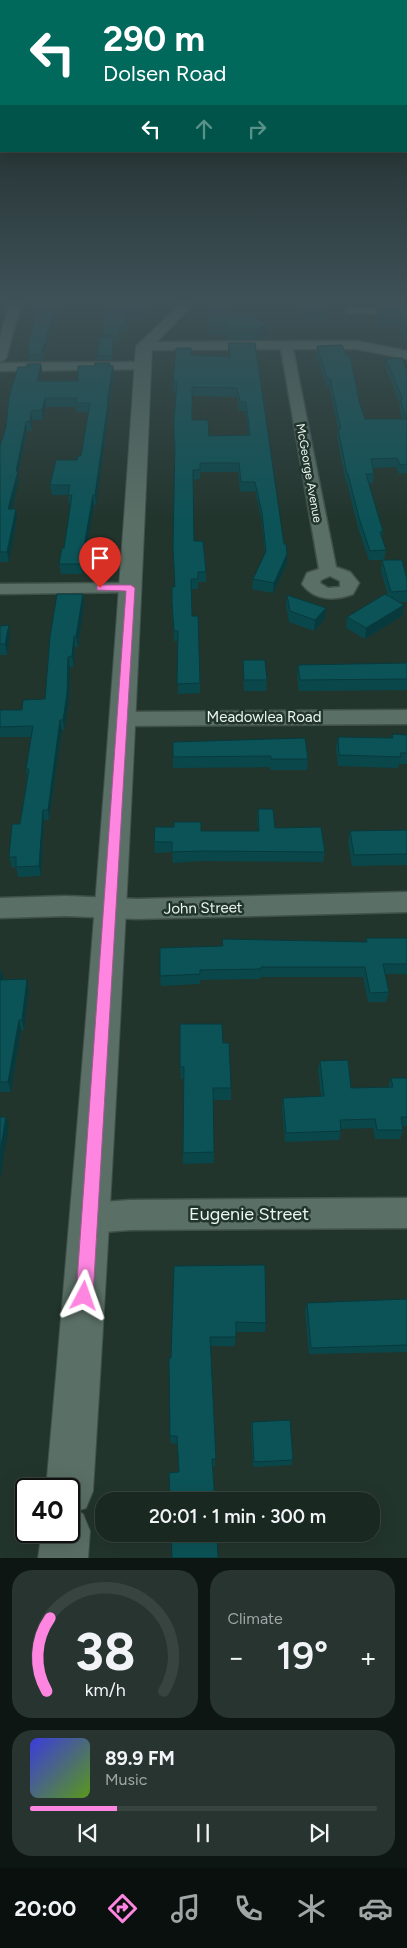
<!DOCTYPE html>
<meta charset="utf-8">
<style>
body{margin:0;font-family:Figtree,sans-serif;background:#27342f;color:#f1f3f6;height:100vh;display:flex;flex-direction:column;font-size:19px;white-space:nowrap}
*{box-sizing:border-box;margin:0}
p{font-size:16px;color:#9fa6a5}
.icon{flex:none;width:28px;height:28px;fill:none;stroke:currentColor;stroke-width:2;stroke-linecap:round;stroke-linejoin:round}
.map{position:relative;height:1558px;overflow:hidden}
.sheet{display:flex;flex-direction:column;gap:12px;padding:12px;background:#0e1613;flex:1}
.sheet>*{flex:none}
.banner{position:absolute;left:0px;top:0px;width:408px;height:152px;box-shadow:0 5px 20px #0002,0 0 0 1px #384440;background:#00695c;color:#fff;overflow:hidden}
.speed{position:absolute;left:15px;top:1478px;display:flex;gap:10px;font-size:25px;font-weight:700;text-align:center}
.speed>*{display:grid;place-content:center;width:65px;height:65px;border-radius:50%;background:#1a2822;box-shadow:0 5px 20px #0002,0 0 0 1px #384440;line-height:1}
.speed .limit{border:2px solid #111;border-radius:8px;background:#fff;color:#111}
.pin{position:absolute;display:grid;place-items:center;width:42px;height:42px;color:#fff;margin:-51px -21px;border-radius:50% 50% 50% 0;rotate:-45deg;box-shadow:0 0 5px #0007}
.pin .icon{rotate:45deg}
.me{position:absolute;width:55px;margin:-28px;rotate:4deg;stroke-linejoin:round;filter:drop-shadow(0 0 4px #0008)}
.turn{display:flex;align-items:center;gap:18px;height:105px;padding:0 20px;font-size:22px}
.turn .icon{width:65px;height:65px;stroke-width:2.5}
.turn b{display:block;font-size:35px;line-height:42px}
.lanes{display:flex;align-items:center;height:48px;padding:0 20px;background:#0003;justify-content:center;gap:25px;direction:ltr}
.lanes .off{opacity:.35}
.big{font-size:38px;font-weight:600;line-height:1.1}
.sheet .tile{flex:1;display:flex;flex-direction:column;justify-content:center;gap:8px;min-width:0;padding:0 18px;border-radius:20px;background:#27342f}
.sheet .dial{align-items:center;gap:0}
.dial svg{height:130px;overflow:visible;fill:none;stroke:#384440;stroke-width:7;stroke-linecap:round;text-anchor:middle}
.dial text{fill:#f1f3f6;stroke:none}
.song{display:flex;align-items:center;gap:15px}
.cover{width:60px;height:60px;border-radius:8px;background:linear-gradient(135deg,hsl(240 70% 55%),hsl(90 70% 35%))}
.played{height:5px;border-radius:2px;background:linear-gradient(90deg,#fe86e1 25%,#384440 25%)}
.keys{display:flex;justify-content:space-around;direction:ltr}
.heat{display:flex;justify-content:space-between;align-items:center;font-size:28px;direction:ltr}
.sheet .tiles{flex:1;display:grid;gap:12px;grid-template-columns:1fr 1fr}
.tile:last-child{grid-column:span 2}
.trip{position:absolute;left:95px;top:1492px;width:285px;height:50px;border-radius:20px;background:#1a2822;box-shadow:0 5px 20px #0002,0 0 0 1px #384440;font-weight:600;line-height:50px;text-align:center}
.tabs{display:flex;height:80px;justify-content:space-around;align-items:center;background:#0a100e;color:#9fa6a5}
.tabs .icon{width:35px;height:35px}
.tabs .selected{color:#fe86e1}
.tabs b{font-size:22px;color:#f1f3f6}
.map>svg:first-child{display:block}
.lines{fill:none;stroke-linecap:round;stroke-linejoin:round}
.street-casing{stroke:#40514b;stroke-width:3}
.secondary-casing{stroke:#40514b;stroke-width:2}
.street{fill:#5a6f66;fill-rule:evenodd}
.secondary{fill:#5a6f66;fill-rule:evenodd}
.wall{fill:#0a474b;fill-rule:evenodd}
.shaded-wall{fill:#083a3d}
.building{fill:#0c5357;stroke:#083a3d;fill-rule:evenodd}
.route{fill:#fe86e1;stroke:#a55792}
.labels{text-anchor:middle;stroke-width:5;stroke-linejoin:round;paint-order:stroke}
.far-street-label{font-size:12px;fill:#eaf6f1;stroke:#22352d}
.street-label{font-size:15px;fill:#eaf6f1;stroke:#22352d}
.near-street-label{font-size:18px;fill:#eaf6f1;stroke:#22352d}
</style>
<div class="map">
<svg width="407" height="1558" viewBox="0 0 407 1558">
<rect width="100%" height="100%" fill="#22352d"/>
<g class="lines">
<defs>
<path id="street" d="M10 301H22L6 358 0 362V337Z
M351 308H407V314L347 313 345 311 347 309Z
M357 341 407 351V359L357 349H293L336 567 350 572 359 583 353 594C335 601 314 601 302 584L307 573 319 569 281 349 144 350 138 346 144 342ZM330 576 340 581V587L328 588 320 583 321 580Z
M143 362 147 363 149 366 147 369 0 371V363Z
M131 583 137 584 140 588 137 592 0 594V584Z
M407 710V724L122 726 115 724 112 719 115 714 122 712Z
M407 892V912L137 919 66 916 0 918V898L66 896 137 899Z
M407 1198V1228L130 1230 90 1233 79 1229 75 1218 79 1207 90 1203 130 1200Z"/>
<path id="secondary" d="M175 301H189L190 308 152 347C136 729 117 1110 93 1491L86 1508 77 1511 83 1514 90 1531 88 1558H38L42 1531H69V1489H46C80 1108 110 727 136 346L173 311 176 308Z"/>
</defs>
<use href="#street" class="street-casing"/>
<use href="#secondary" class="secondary-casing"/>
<use href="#street" class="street"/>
<use href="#secondary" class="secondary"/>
</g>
<path class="wall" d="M62 301 59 313H57L55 322H53L44 353V361H29L28 355 29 341Z
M105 301H151L148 312H143L142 319H127L128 330 118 331 119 340H114L112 360H97V356L102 337Z
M205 301H228L229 314 268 335 257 340H227V335H209Z
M297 301H323L325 312V319H303L300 304H297Z
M371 301H407V346L399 326H380L376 315 378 306H373Z
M228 343H255L284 544 287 554V564L273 593 252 589 253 579 265 554 262 522 255 491 240 492 238 472H200V479L193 480 194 541 206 572V582H198V589H191L192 616 200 683V693L178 694V641H174L172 603 175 587V450H174V420L176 391H173V383L191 355 229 356ZM192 396 237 397 239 411H245L249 436H209L192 420Z
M317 346 359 401 365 419H402L399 409 400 404 385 367 386 359 407 371V473L399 474 396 467 373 468 374 474 373 484 369 483 383 531 382 538 386 550 384 560H369L358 528 347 483H346L337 438 338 429 329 386H326L316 354Z
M41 364 42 372 40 381H78L110 366 114 375 109 405V411L96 505H94L82 574H61L59 564 64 548 71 505H69L68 495H52L50 485 81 456 88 412H76V407H46L43 420H32V431H27L18 475 19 480 12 509 17 518 9 562H0V446L27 367Z
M382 560 407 579V602H399L404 605 402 616 365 639 346 628 347 617 388 596 381 571Z
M83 594 84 605 78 647H75L74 667H70L69 703 64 730H62L49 820H44L41 876 18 877 16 867 12 868 9 857 20 824 27 776 26 769 31 737H0V710H22L45 699Z
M287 595 326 608 325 619 314 631 289 622 286 605Z
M0 626 10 636 7 655H0Z
M243 660 267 680 266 691H244L243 671Z
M407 663V690L299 691 297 676 298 665Z
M392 734 407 735V764H399L398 768 338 766 336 748 338 737 392 738Z
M173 742 308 759 307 770H270V767L173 768Z
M258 809 275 828 325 852 323 862 201 861 173 863 172 852 155 853 154 842 174 827 201 831H258L257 819Z
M407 830V865L352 866 348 842 350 831Z
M366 938H407V974H385L389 992 386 1002H368L363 977H260V979L200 980V984L161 986 160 976 366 942Z
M0 969 4 980 29 990 24 1030H21L11 1092H0Z
M223 1043 231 1088V1100H213L214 1163 183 1164 184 1079H181L180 1067Z
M320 1061 351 1088 388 1087 391 1078H407V1126H402L403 1130 400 1139H375L373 1128 341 1129V1131L339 1140 285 1142 282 1107 283 1098 321 1096 318 1070Z
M174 1266 266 1323 265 1332H236L235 1346H211L215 1466 179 1472 178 1443 171 1444 170 1436 171 1358Z
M407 1299V1352L309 1354 305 1310 307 1303Z
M252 1422 293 1460 291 1465 253 1467 251 1427Z"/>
<path class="shaded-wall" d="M61 301H62L59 313V308Z
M149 301H151L148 312V306Z
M57 308V313L55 322V317Z
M52 317 53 322 44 353V361V355L42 352Z
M269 324 268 335 257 340V329Z
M114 337V342L112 360V356Z
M41 364 42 372 38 390 37 381Z
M113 366 114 375 109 405V411L96 505 95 495 107 402Z
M45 398 46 407 43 420 42 410Z
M31 411 32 420V431L30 421Z
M26 422 27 431 18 475 19 480 10 519 8 509Z
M93 495 94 505 82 574 81 564Z
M16 509 17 518 9 562 7 552Z
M287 554V564L273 593 274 583Z
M83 594 84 605 78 647 76 636Z
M404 605 402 616 365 639 366 628Z
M326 608 325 619 314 631 315 620Z
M9 625 10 636 7 655 5 644Z
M74 636 75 647 74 667 72 656Z
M68 657 70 667 69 703 64 730 63 720Z
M60 720 62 730 49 820 48 810Z
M43 810 44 820 41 876 39 866Z
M1 969 4 980 0 982V976Z
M27 979 29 990 24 1030 22 1020Z
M19 1020 21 1030 11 1092 8 1082Z
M6 1117 9 1126 0 1180V1152Z"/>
<path class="building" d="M39 301H61L59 308H57L55 317H52L42 352H44V355H28L29 341Z
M105 301H149L148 306H143L142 314H126L127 325H118L119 334 102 335Z
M206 301H228L229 314H246L269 324 257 329H227V324L209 325Z
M302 301H323L325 312H304Z
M378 306H407V332L401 316H382Z
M99 337H114L112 356H97Z
M228 343H255L284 544H286L287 554 274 583 253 579 266 551 262 513 255 482H241L239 463H200V470H193L194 541H203L206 572H198V579H191L192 616H198L200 683 177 684 178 631H174L172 603V587H175L173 546 175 441H174V420L177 382 173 383 176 348H191V355L230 357ZM192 387 237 388 240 402H246L250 435 209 436 208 420H192Z
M342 345 347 355H350L359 401 365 419H407L400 400H403L386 359 402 358 407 371V464L400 465 397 458 371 459 374 474H366L383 531 380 532 386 550 370 551 359 518 348 474H347L338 429H341L330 378H327L317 346Z
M95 363H110V366H113L107 402H108L95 495H93L81 564H59L62 548H64L72 495H68L70 485H50L56 460H77L78 456H81L90 403H75L77 398H45L42 410 31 411 30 421 26 422 16 471H18L8 509H16L7 552H0V446L6 427 9 397 18 367H27V364H41L37 381H78V366H95Z
M382 560H402L407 579V591L391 592Z
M57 594H83L76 636H74L72 656 68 657 67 693 63 720H60L48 810H43L39 866 16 867V857H9L12 824H20L29 769H26L33 726 0 727V710H22L23 700 45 699 50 637Z
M385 594 404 605 366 628 347 617Z
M287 595 326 608 315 620 290 611Z
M9 625 5 644H0V626Z
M243 660H265L267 680H244Z
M407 663V679L300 680 298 665Z
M392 734 407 735V753H400L401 757 339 755 338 737 393 738Z
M305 738 308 759H271V756L173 757V742Z
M258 809H273L275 828 321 827 325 852 201 851 172 852V842H154L155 827H174V822H201V831H259Z
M407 830V854L354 855 350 831Z
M366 938H407V964H383L389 992 370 993 365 967H261V969L200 970V974L160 976V948L223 946 222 939 367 942Z
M27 979 22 1020H19L8 1082H0V980Z
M180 1024H222L223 1043H229L231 1088H213L214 1152 183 1153 184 1067H180Z
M348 1060 351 1088 393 1087 391 1078H407V1117H401L403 1130H377L375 1119 340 1120 341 1131 286 1133 283 1098 324 1096 320 1061Z
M0 1117H6L0 1152Z
M265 1265 266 1323 236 1322V1337H210L216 1459H212L215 1501H170L169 1473 179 1472 177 1436H170L169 1358H171L174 1266Z
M407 1299V1345L311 1348 307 1303Z
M290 1420 293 1460 254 1462 252 1422Z
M171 1534H217L218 1558H172Z"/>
<linearGradient id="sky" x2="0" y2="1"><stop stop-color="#131d19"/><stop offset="0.58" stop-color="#3e5157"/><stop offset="1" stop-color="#3e5157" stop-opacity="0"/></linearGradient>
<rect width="407" height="519" fill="url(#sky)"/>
<path class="route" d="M100 585H131L135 588 93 1296 90 1302 84 1305 78 1302 76 1296 126 591 97 590V586Z"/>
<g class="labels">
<g class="far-street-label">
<text transform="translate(309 473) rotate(80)" y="4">McGeorge Avenue</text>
</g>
<g class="street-label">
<text x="264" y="722">Meadowlea Road</text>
<text transform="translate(203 908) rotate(-1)" y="5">John Street</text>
</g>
<g class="near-street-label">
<text x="249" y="1220">Eugenie Street</text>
</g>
</g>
</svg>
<div class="speed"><div class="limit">40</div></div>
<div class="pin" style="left:100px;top:588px;background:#d93025"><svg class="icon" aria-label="arrive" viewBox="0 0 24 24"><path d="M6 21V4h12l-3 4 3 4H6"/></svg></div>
<svg class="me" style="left:84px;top:1296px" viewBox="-20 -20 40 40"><path d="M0-17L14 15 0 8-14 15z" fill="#fe86e1" stroke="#fff" stroke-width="4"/></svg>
<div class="trip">20:01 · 1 min · 300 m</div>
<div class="banner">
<div class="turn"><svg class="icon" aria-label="left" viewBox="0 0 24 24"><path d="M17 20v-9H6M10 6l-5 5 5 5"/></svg><div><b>290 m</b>Dolsen Road</div></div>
<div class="lanes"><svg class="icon" aria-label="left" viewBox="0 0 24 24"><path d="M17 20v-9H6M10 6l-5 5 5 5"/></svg><svg class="icon off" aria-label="ahead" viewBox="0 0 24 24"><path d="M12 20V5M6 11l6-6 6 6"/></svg><svg class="icon off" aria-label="right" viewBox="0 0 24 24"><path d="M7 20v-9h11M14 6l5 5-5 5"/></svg></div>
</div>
</div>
<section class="sheet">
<div class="tiles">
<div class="tile dial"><svg viewBox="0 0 100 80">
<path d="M14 69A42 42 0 1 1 86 69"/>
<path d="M14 69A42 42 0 0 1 16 24" stroke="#fe86e1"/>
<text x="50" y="56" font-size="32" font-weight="700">38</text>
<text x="50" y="72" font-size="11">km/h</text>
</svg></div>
<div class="tile"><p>Climate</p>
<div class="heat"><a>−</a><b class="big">19°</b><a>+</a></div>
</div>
<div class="tile">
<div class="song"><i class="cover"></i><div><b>89.9 FM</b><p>Music</p></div></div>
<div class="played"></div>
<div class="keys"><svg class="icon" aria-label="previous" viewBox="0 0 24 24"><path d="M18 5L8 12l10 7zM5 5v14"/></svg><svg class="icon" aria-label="pause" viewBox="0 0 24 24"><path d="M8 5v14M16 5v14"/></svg><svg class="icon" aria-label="next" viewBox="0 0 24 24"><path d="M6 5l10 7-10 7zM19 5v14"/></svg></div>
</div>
</div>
</section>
<nav class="tabs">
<b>20:00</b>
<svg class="icon selected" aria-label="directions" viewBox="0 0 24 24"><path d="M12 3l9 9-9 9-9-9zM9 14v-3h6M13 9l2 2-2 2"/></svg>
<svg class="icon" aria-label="music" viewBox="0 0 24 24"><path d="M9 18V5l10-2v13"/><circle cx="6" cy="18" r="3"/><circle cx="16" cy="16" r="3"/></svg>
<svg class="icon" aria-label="phone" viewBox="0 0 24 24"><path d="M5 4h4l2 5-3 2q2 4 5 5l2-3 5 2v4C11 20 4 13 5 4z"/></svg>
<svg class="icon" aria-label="climate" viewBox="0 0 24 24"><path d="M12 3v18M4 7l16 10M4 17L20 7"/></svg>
<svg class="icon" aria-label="car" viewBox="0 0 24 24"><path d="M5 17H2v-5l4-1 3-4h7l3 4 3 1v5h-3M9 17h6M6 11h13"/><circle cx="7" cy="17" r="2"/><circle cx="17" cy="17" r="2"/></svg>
</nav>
